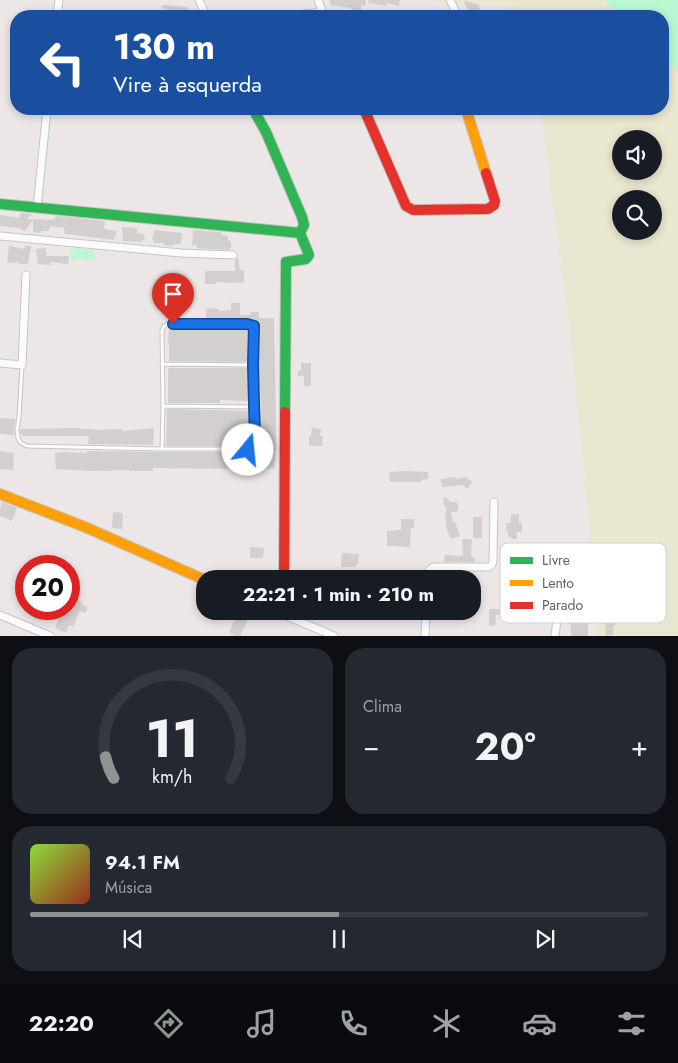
<!DOCTYPE html>
<html lang="pt">
<meta charset="utf-8">
<style>
body{margin:0;font-family:Jost,sans-serif;background:#242831;color:#f1f3f6;height:100vh;display:flex;flex-direction:column;font-size:19px;white-space:nowrap}
*{box-sizing:border-box;margin:0}
p{font-size:16px;color:#9ea1a6}
.icon{flex:none;width:28px;height:28px;fill:none;stroke:currentColor;stroke-width:2;stroke-linecap:round;stroke-linejoin:round}
.map{position:relative;height:636px;overflow:hidden}
.details{display:flex;flex-direction:column;gap:12px;padding:12px;background:#0d0f14;flex:1}
.details>*{flex:none}
.top-card{position:absolute;left:10px;top:10px;width:659px;height:105px;border-radius:20px;box-shadow:0 2px 8px #0003;background:#1a4fa0;color:#fff;overflow:hidden}
.fabs{position:absolute;left:612px;top:130px;display:grid;gap:10px}
.fabs a{display:grid;place-items:center;width:50px;height:50px;border-radius:50%;background:#171b24;box-shadow:0 2px 8px #0003;font-size:25px}
.speed{position:absolute;left:15px;top:555px;display:flex;gap:10px;font-size:25px;font-weight:700;text-align:center}
.speed>*{display:grid;place-content:center;width:65px;height:65px;border-radius:50%;background:#171b24;box-shadow:0 2px 8px #0003;line-height:1}
.speed .limit{border:8px solid #d22;background:#fff;color:#111}
.pin{position:absolute;display:grid;place-items:center;width:42px;height:42px;color:#fff;margin:-51px -21px;border-radius:50% 50% 50% 0;rotate:-45deg;box-shadow:0 0 5px #0007}
.pin .icon{rotate:45deg}
.me{position:absolute;width:55px;margin:-28px;rotate:17deg;stroke-linejoin:round;filter:drop-shadow(0 0 4px #0008)}
.turn{display:flex;align-items:center;gap:18px;height:105px;padding:0 20px;font-size:22px}
.turn .icon{width:65px;height:65px;stroke-width:2.5}
.turn b{display:block;font-size:35px;line-height:42px}
.big{font-size:38px;font-weight:700;line-height:1.1}
.details .widget{flex:1;display:flex;flex-direction:column;justify-content:center;gap:8px;min-width:0;padding:0 18px;border-radius:20px;background:#242831}
.details .dial{align-items:center;gap:0}
.dial svg{height:130px;overflow:visible;fill:none;stroke:#363941;stroke-width:7;stroke-linecap:round;text-anchor:middle}
.dial text{fill:#f1f3f6;stroke:none}
.song{display:flex;align-items:center;gap:15px}
.cover{width:60px;height:60px;border-radius:8px;background:linear-gradient(135deg,hsl(90 70% 55%),hsl(10 70% 35%))}
.played{height:5px;border-radius:2px;background:linear-gradient(90deg,#8e9290 50%,#363941 50%)}
.keys{display:flex;justify-content:space-around;direction:ltr}
.heat{display:flex;justify-content:space-between;align-items:center;font-size:28px;direction:ltr}
.details .tiles{flex:1;display:grid;gap:12px;grid-template-columns:1fr 1fr}
.widget:last-child{grid-column:span 2}
.trip{position:absolute;left:196px;top:570px;width:285px;height:50px;border-radius:20px;background:#171b24;box-shadow:0 2px 8px #0003;font-weight:700;line-height:50px;text-align:center}
.menu{display:flex;height:80px;justify-content:space-around;align-items:center;background:#090b0e;color:#9ea1a6}
.menu .icon{width:35px;height:35px}
.menu .selected{color:#8e9290}
.menu b{font-size:22px;color:#f1f3f6}
.map>svg:first-child{display:block}
.green{fill:#eae7d0;fill-rule:evenodd}
.water{fill:#b9f8d3}
.building{fill:#d3cfcf}
.lines{fill:none;stroke-linecap:round;stroke-linejoin:round}
.lane-casing{stroke:#c6c5c5;stroke-width:5}
.street-casing{stroke:#c6c5c5;stroke-width:9}
.fast-casing{stroke:#c5c4c4;stroke-width:12}
.slow-casing{stroke:#c5c4c4;stroke-width:12}
.jam-casing{stroke:#c5c4c4;stroke-width:12}
.lane{stroke:#fcfbfb;stroke-width:3}
.street{stroke:#fcfbfb;stroke-width:7}
.fast{stroke:#30b455;stroke-width:10}
.slow{stroke:#ff9f0a;stroke-width:10}
.jam{stroke:#e5322d;stroke-width:10}
.route-casing{stroke:#114b97;stroke-width:12}
.route{stroke:#1a73e8;stroke-width:9}
.key{fill:#fff;stroke:#ced1d0;stroke-width:1}
.key-label{font-size:14px;fill:#5b6561}
</style>
<div class="map">
<svg width="678" height="636" viewBox="0 0 678 636">
<rect width="100%" height="100%" fill="#ece6e7"/>
<path class="green" d="M436 0H602L620 16H510L503 5H516V4L438 3Z
M663 56 678 71V635H597L596 589 570 333 541 109H662ZM621 139H654V171H621ZM621 199H654V231H621Z"/>
<path class="water" d="M603 0H678V71L663 56 662 16H620Z
M75 248 93 251 95 255 94 259C89 261 86 260 81 259 77 259 75 261 71 260L70 253Z"/>
<path class="building" d="M330 0H366L365 6 361 5V11L352 12 351 8 330 5Z
M369 0H400L399 6 387 3 386 6 368 3Z
M464 1 479 4 480 15 468 16 467 7H466Z
M162 5 187 7 191 16 162 8Z
M20 213 32 214 27 219 54 220 55 217 57 216 105 221 104 229 117 231 114 240 65 234 64 228 50 226 49 230 47 231H41V233L33 232V220L25 231 21 230V228L0 226V215L19 218Z
M122 227 137 228V233L143 234 145 240H142V242L123 241Z
M154 230 182 233 181 244H174L173 246 164 245V243H153L154 240H152Z
M193 230 221 232V235L228 236V240L231 242V247L229 250 196 248 197 245 192 246Z
M9 246 24 249 25 246H31L28 264H19V262L7 263Z
M46 248V256H69L68 264 51 262V265L38 264 36 249Z
M238 258 240 270H244V282L238 283 233 282 231 283 216 282V284H205V272L207 271H235V260Z
M231 303H240V315H251L250 312H259V318H274L276 426V451H275V468L248 469 247 476 238 475V465H227V469L153 468V471H129V470L93 471 56 469 55 453 61 452 87 453V451L162 452H253L255 451 258 447V411H261L260 383H257V325L255 323 247 321H206V309H209L210 308 219 309V311L231 310Z
M247 327 250 329V362L169 361V343H168L169 327Z
M301 363H311V386H304V376H298V371L301 370Z
M169 368H250L249 401 220 400V403H168V369Z
M167 409 251 411 252 446H166Z
M0 418 15 419 14 430V435L0 434Z
M79 428V429H94V430L122 429V431L154 428 153 445 88 444 89 436H23V435H21L20 430 21 429Z
M312 428 321 429 320 436H323L322 446H309V436H311Z
M0 451 14 453 13 470 0 469Z
M406 471 428 472V479L421 480V482H390L389 472Z
M456 477V479L465 477 472 481 468 489 462 485 442 487 440 479Z
M443 497 448 499 450 502H456L458 504V511L451 512 453 523 455 522 460 536 451 539 445 525H447L445 515 446 510H447L444 505Z
M2 502 17 508 12 521 0 516V509Z
M113 512 123 513 122 529 112 528Z
M511 514H519V523H522V532H517V539H511V537H508V531H506V523H511Z
M473 517H482V538H473Z
M401 519H414V528H411L410 547 394 546H387V531L401 530Z
M462 539H472L471 557 475 558V562H444L445 555 463 556Z
M562 543H568V556H571L572 565H578V587L593 588V598L613 597 615 626H613L614 635 606 636 604 612H590L589 603 578 605 579 617H588V636H571L570 613H563L564 599H565V588H569L568 574 563 575 560 573 559 564H556L555 552H557L556 544Z
M250 547 264 548 263 558H250Z
M342 553 359 554 358 565H355V567H341Z
M69 597 82 602 81 604 88 607 85 613 80 611 73 627 69 625 66 633 55 628 59 618 53 615 56 609H69Z
M489 609H504V615H496L495 626H489Z
M239 611H252L240 636H235L229 632Z"/>
<g class="lines">
<defs>
<path id="lane" d="M168 324H247L254 326 253 365 255 441V447L253 449H162L163 406 162 331 164 326Z
M162 364 253 365
M22 366 19 417 17 430 18 438 21 443 27 446 162 449
M163 406 254 407"/>
<path id="street" d="M199 0 206 16
M318 0 324 16
M450 0 458 16
M57 16 59 0
M286 16 323 12
M37 208 47 109
M0 236 181 253 233 255
M0 363 22 365 26 275
M427 579C427 573 428 570 433 567H488C492 566 493 564 493 560L494 502
M275 611 334 636
M0 615 50 636
M425 636 426 611
M555 636 558 611 559 578"/>
<path id="fast" d="M253 109 266 132 302 217 304 225 300 233 309 255 306 259 286 262 285 412
M0 204 300 233"/>
<path id="slow" d="M466 109 486 173
M0 494 85 527 205 580"/>
<path id="jam" d="M364 109 406 206 413 210 488 209 494 205 495 201 486 173
M284 579 285 412"/>
</defs>
<use href="#lane" class="lane-casing"/>
<use href="#street" class="street-casing"/>
<use href="#fast" class="fast-casing"/>
<use href="#slow" class="slow-casing"/>
<use href="#jam" class="jam-casing"/>
<use href="#lane" class="lane"/>
<use href="#street" class="street"/>
<use href="#fast" class="fast"/>
<use href="#slow" class="slow"/>
<use href="#jam" class="jam"/>
</g>
<g class="lines">
<defs>
<path id="route" d="M173 324H247L254 326 253 365 255 441V447L253 450H248"/>
</defs>
<use href="#route" class="route-casing"/>
<use href="#route" class="route"/>
</g>
<rect x="500" y="543" width="166" height="80" rx="8" class="key"/>
<rect x="510" y="557" width="23" height="7" fill="#30b455"/>
<rect x="510" y="580" width="23" height="6" fill="#ff9f0a"/>
<rect x="510" y="602" width="23" height="7" fill="#e5322d"/>
<g class="key-label">
<text x="542" y="565">Livre</text>
<text x="542" y="588">Lento</text>
<text x="542" y="610">Parado</text>
</g>
</svg>
<div class="fabs">
<a><svg class="icon" aria-label="sound" viewBox="0 0 24 24"><path d="M4 9h4l5-4v14l-5-4H4zM17 9q2 3 0 6"/></svg></a>
<a><svg class="icon" aria-label="search" viewBox="0 0 24 24"><circle cx="10" cy="10" r="6"/><path d="M15 15l6 6"/></svg></a>
</div>
<div class="speed"><div class="limit">20</div></div>
<div class="pin" style="left:173px;top:324px;background:#d93025"><svg class="icon" aria-label="arrive" viewBox="0 0 24 24"><path d="M6 21V4h12l-3 4 3 4H6"/></svg></div>
<svg class="me" style="left:248px;top:450px" viewBox="-20 -20 40 40"><circle r="19" fill="#fff"/><path d="M0-13L10 11 0 6-10 11z" fill="#1a73e8"/></svg>
<div class="trip">22:21 · 1 min · 210 m</div>
<div class="top-card">
<div class="turn"><svg class="icon" aria-label="left" viewBox="0 0 24 24"><path d="M17 20v-9H6M10 6l-5 5 5 5"/></svg><div><b>130 m</b>Vire à esquerda</div></div>
</div>
</div>
<section class="details">
<div class="tiles">
<div class="widget dial"><svg viewBox="0 0 100 80">
<path d="M14 69A42 42 0 1 1 86 69"/>
<path d="M14 69A42 42 0 0 1 9 56" stroke="#8e9290"/>
<text x="50" y="56" font-size="32" font-weight="700">11</text>
<text x="50" y="72" font-size="11">km/h</text>
</svg></div>
<div class="widget"><p>Clima</p>
<div class="heat"><a>−</a><b class="big">20°</b><a>+</a></div>
</div>
<div class="widget">
<div class="song"><i class="cover"></i><div><b>94.1 FM</b><p>Música</p></div></div>
<div class="played"></div>
<div class="keys"><svg class="icon" aria-label="previous" viewBox="0 0 24 24"><path d="M18 5L8 12l10 7zM5 5v14"/></svg><svg class="icon" aria-label="pause" viewBox="0 0 24 24"><path d="M8 5v14M16 5v14"/></svg><svg class="icon" aria-label="next" viewBox="0 0 24 24"><path d="M6 5l10 7-10 7zM19 5v14"/></svg></div>
</div>
</div>
</section>
<nav class="menu">
<b>22:20</b>
<svg class="icon selected" aria-label="directions" viewBox="0 0 24 24"><path d="M12 3l9 9-9 9-9-9zM9 14v-3h6M13 9l2 2-2 2"/></svg>
<svg class="icon" aria-label="music" viewBox="0 0 24 24"><path d="M9 18V5l10-2v13"/><circle cx="6" cy="18" r="3"/><circle cx="16" cy="16" r="3"/></svg>
<svg class="icon" aria-label="phone" viewBox="0 0 24 24"><path d="M5 4h4l2 5-3 2q2 4 5 5l2-3 5 2v4C11 20 4 13 5 4z"/></svg>
<svg class="icon" aria-label="climate" viewBox="0 0 24 24"><path d="M12 3v18M4 7l16 10M4 17L20 7"/></svg>
<svg class="icon" aria-label="car" viewBox="0 0 24 24"><path d="M5 17H2v-5l4-1 3-4h7l3 4 3 1v5h-3M9 17h6M6 11h13"/><circle cx="7" cy="17" r="2"/><circle cx="17" cy="17" r="2"/></svg>
<svg class="icon" aria-label="filters" viewBox="0 0 24 24"><path d="M4 7h16M4 17h16"/><circle cx="9" cy="7" r="2"/><circle cx="15" cy="17" r="2"/></svg>
</nav>
